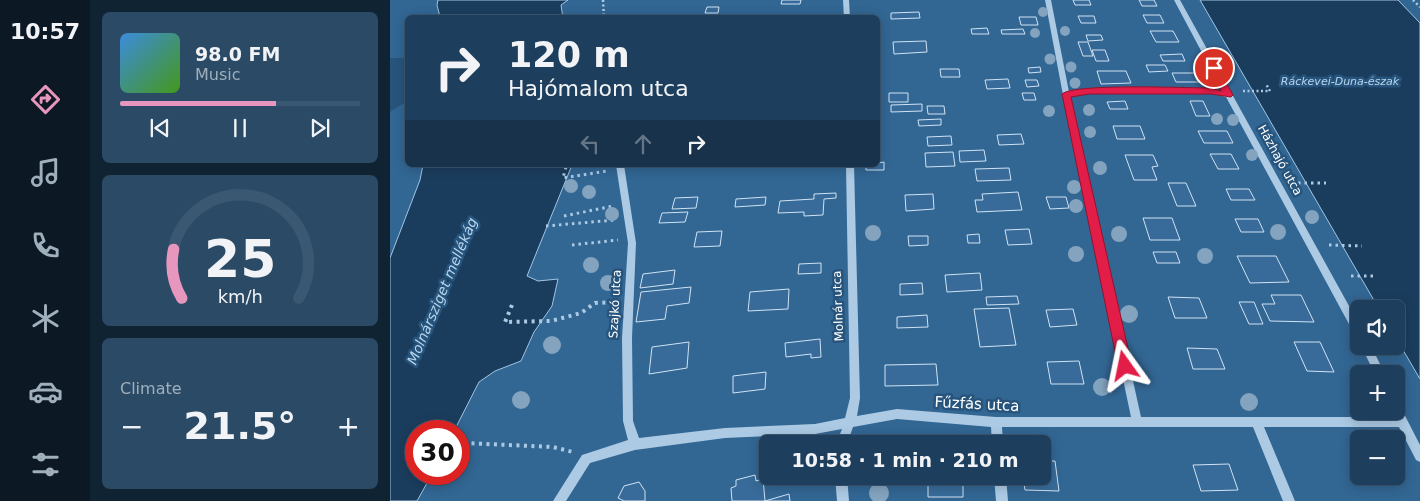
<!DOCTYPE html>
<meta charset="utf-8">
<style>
body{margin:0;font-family:"DejaVu Sans",sans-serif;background:#2a4a66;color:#f1f3f6;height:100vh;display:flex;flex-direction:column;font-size:19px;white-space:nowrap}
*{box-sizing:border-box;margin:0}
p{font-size:16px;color:#a0afbc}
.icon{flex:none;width:28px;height:28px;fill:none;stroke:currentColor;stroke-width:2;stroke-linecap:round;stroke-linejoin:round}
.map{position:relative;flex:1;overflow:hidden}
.drawer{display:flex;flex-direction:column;gap:12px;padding:12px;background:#102333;width:300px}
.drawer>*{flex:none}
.top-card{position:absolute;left:15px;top:15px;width:475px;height:152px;border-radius:8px;box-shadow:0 2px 12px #0003,0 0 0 1px #3b5872;background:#1d3f5d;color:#f1f3f6;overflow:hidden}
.controls{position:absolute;left:960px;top:300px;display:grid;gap:10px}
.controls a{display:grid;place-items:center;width:55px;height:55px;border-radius:8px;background:#1d3f5d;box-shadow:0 2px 12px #0003,0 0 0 1px #3b5872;font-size:25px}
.speed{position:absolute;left:15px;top:420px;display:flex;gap:10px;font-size:25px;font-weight:700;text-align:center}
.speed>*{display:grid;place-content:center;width:65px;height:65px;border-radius:50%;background:#1d3f5d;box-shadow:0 2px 12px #0003,0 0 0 1px #3b5872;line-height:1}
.speed .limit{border:8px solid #d22;background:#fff;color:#111}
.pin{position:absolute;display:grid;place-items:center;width:42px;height:42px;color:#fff;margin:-21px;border:2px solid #fff;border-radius:50%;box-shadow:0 1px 5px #0007}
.me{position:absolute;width:55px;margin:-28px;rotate:348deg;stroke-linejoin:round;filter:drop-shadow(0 0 4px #0008)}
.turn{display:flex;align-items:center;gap:18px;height:105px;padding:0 20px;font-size:22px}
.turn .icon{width:65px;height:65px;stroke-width:2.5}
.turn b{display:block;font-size:35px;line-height:42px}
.lanes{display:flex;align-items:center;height:48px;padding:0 20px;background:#0003;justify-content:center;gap:25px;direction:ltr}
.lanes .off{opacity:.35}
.big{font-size:38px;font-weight:700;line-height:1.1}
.drawer .widget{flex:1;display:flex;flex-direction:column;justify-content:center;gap:8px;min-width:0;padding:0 18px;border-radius:8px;background:#2a4a66}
.drawer .dial{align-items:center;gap:0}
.dial svg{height:130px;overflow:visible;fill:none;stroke:#3b5872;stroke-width:7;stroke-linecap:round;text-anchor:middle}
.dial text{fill:#f1f3f6;stroke:none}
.song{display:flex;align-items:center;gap:15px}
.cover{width:60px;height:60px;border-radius:8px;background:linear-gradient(135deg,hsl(210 70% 55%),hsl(100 70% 35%))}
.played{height:5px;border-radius:2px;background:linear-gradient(90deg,#e797bd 65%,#3b5872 65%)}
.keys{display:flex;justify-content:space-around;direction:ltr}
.heat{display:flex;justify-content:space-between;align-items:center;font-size:28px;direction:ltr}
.trip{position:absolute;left:369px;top:435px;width:292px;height:50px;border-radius:8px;background:#1d3f5d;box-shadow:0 2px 12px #0003,0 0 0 1px #3b5872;font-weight:700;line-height:50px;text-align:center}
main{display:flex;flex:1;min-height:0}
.menu{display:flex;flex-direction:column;width:90px;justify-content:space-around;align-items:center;background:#0c1925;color:#a0afbc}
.menu .icon{width:35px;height:35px}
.menu .on{color:#e797bd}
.menu b{font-size:22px;color:#f1f3f6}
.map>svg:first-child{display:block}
.green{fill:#326693;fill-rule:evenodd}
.water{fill:#1b3d5d;stroke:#a1c6e5}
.building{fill:#386b99;stroke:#cfe3f4}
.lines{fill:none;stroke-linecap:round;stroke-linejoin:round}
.path-far2{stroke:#accae4;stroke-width:2.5;stroke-dasharray:2 2.5;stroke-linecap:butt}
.path-far1{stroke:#accae4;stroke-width:3;stroke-dasharray:2.5 4;stroke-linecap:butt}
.path{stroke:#accae4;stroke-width:4;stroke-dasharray:3 4.5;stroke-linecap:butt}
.minor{fill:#accae4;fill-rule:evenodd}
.tree{fill:#83a3be}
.route{fill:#e11d48;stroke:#92132f}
.labels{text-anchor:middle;stroke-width:5;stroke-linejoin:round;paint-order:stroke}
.far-water-label{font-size:11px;font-style:italic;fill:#b7d4ec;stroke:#27547c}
.street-label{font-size:12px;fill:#fff;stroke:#27547c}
.water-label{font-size:14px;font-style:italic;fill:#b7d4ec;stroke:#27547c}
.near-street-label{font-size:15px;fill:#fff;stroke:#27547c}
</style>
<main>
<nav class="menu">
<b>10:57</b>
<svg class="icon on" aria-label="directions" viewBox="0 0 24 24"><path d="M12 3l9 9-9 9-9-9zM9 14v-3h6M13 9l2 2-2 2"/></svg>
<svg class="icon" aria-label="music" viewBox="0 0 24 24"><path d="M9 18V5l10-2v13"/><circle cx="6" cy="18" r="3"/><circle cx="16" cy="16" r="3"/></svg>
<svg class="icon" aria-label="phone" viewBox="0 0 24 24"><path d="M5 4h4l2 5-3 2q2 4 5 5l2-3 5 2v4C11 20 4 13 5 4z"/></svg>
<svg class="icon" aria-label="climate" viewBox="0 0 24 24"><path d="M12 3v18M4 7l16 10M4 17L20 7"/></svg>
<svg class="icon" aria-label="car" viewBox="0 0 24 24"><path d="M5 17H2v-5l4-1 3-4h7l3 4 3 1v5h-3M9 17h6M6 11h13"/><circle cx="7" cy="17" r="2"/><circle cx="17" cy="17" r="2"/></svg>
<svg class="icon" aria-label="filters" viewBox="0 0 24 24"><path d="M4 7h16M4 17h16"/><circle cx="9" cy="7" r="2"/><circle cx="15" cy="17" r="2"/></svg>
</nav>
<section class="drawer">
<div class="widget">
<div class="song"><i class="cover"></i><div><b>98.0 FM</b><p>Music</p></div></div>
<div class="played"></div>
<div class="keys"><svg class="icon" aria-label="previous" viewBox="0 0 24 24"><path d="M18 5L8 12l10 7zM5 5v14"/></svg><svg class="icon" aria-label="pause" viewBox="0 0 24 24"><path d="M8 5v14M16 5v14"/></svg><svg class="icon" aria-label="next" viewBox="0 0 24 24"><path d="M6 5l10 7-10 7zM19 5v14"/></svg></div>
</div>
<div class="widget dial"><svg viewBox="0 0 100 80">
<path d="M14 69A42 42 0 1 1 86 69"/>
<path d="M14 69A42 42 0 0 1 9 39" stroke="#e797bd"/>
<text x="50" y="56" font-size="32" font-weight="700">25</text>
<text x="50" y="72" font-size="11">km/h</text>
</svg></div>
<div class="widget"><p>Climate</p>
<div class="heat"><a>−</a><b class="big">21.5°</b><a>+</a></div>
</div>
</section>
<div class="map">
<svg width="1030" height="501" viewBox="0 0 1030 501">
<rect width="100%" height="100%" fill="#27547c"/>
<path class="green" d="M0 0H48L47 5 50 17 18 18 17 55 13 58H0Z
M178 0H810L989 309H969V346H1006V338L1030 379V501H27L42 474H69V431H64L89 382 105 371 131 361 144 332 162 306 148 281 137 276 182 165H488V18L173 17 171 5ZM969 374H1006V411H969ZM969 439H1006V476H969ZM378 444H652V476H378Z
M1008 0H1030V23Z
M17 103 18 165H33L30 180 0 258V112L12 104Z"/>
<path class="water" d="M48 0H178L171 5 173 18 50 17 47 5Z
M810 0H1008L1030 23V379L1006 338V309H989Z
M33 165H182L137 276 148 281 168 279 162 306 144 332 131 361 105 371 89 382 64 431H26V474H42L27 501H0V258L30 180Z"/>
<path class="building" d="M392 0H411L410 4H391Z
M683 0H699L701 5H685Z
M749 0H764L767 6H752Z
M317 7H329L328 13H315Z
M529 12 530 18 501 19V13Z
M753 15H770L774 23H757Z
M688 16H704L706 23H691Z
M629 17H646L648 25H631Z
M597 28 599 34H582L581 29Z
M633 29 635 34H612L611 30Z
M760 31H783L789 42H766Z
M696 35H711L713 40 698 41Z
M536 41 537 52 504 54 503 42Z
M688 42H698L703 56H693Z
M702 50H715L719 61H706Z
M792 54 795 61H773L770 55Z
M756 65H775L778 71 759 72Z
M650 67 651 72 639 73 638 68Z
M550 69H569L570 77H551Z
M707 71H736L741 83 711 84Z
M782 73H806L811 82H786Z
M618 79 620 88 597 89 595 80Z
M635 80H647L649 86 637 87Z
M499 93H518V102H499Z
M632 93H644L646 100H634Z
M735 101 738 109H720L717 102Z
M800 101H813L820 116H806Z
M532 104V111L501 112V105Z
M537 106H554L555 114H538Z
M551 119V125L529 126 528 120Z
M723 126H750L755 139H727Z
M808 131H837L843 143H814Z
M631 134 634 144 609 145 607 135Z
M561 136 562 145 538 146 537 137Z
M594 150 596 161 570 162 569 151Z
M563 152 565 166 536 167 535 153Z
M820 154H841L849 169H828Z
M735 155H763L768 166 762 167 767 180H744Z
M494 162V170H476V165H488V163Z
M619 168 621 180 587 181 585 169Z
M778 183H796L806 206H787Z
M836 189H859L865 200H841Z
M628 192 632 210 587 212 585 200H593L592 194Z
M446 193V198L434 199 433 215 414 216V212L388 213 390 201 424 199V194Z
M543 194 544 209 516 211 515 195Z
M308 197 306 208 282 209 285 198Z
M376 197 375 205 345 207 346 199Z
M656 197H676L679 208 660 209Z
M298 212 295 222 269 223 272 213Z
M753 218H782L790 240H760Z
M845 219H868L874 232H851Z
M639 229 642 244 618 245 615 230Z
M332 231 330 246 304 247 307 232Z
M589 234 590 243H578L577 235Z
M518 236H538V245L519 246Z
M763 252H786L790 263H767Z
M847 256H886L899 282 860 283Z
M431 263V273L408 274 409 264Z
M285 270 283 284 250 288 253 274Z
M590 273 592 290 557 292 555 275Z
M532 283 533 294 510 295V284Z
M301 287 299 303 277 306 275 319 246 322 251 292Z
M399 289 398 309 358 311 360 292Z
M881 295H911L924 322 880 321 872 304H885Z
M627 296 629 304 597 305 596 297Z
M778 297 809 298 817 318H785Z
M849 302H864L873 324H859Z
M619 308 626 345 590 347 584 309Z
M683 309 687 325 660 327 656 310Z
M537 315 538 327 507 328V317Z
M430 339 431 357 421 358V354L396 357 395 343Z
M299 342 297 368 259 374 262 347Z
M904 342H930L944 372 917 371Z
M797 348 827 349 835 369H803Z
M689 361 694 384H661L657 362Z
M546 364 548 385 495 386V365Z
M376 372 375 389 343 393V376Z
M652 461H665L669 491 635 490 633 476H652Z
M839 464 848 490 811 491 803 465Z
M365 475 366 481 373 479 375 501 399 494 400 501H342L341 488 346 486V480Z
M538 476H573V497H538Z
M249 482 255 491V501H234L228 498 234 486Z"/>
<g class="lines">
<path class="path-far2" d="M213 0 214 18
M1023 0 1030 7
M853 91H880L876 84"/>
<path class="path-far1" d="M176 167 173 178 217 171
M908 183H936
M174 216 223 206
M156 226 225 220
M182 245 228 240
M939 245 972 246
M961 276H987"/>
<path class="path" d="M122 305 115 322 161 321 191 313 205 303 225 302
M74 443 163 447 183 452"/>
<path class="minor" d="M453 0H459L460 18H454Z
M655 0H661L679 92 699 89H821L833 92 784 0H790L969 324V338L966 337 836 97 821 93H699L680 96 751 417H1004L1001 411H1006V405L1010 406 1030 445V462L1026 460 1009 427H874L905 501H893L863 427H612L613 444H602L601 427 507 419 463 427 457 444H446L452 429 425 434 335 438 245 450 200 463 176 501H163L192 455 238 440 233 421 232 338 238 243 226 165H234L246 243 242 338 243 421 249 438 335 428 425 424 455 418 460 398 456 165H464L470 398 467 416 507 409 606 417H741L673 95Z
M971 346H981L995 374H985Z
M445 476H457L459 501H447Z
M604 476H616L618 501H606Z"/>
</g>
<g class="tree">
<circle cx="653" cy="12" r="5"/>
<circle cx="675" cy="31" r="5"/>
<circle cx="645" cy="33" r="5"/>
<circle cx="660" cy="59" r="5.5"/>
<circle cx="681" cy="67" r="5.5"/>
<circle cx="685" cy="83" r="5.5"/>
<circle cx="699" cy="110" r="6"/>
<circle cx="659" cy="111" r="6"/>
<circle cx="827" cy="119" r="6"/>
<circle cx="843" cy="120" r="6"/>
<circle cx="700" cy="132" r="6"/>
<circle cx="862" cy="155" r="6"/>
<circle cx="710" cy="168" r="7"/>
<circle cx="181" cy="186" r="7"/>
<circle cx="684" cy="187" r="7"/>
<circle cx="199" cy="192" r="7"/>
<circle cx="686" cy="206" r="7"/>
<circle cx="222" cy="214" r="7"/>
<circle cx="922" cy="217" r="7"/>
<circle cx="888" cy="232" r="8"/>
<circle cx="483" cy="233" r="8"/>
<circle cx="729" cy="234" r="8"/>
<circle cx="686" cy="254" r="8"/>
<circle cx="815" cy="256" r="8"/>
<circle cx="201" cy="265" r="8"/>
<circle cx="218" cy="283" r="8"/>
<circle cx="739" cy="314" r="9"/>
<circle cx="162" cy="345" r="9"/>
<circle cx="712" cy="387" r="9"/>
<circle cx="131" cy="400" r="9"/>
<circle cx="859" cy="402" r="9"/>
<circle cx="489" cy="493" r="10"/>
</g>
<path class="route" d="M821 66 828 68 843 95 841 97 821 94H699L681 97 742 366 740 370 735 372 730 370 728 366 672 94C685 83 797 88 821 88L831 91 820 68Z"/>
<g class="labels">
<g class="far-water-label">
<text x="950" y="85">Ráckevei-Duna-észak</text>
</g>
<g class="street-label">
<text transform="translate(890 160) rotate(61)" y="4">Házhajó utca</text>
<text transform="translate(225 304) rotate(-87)" y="4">Szajkó utca</text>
<text transform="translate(448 306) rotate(-92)" y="4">Molnár utca</text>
</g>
<g class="water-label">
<text transform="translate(52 291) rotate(-67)" y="5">Molnársziget mellékág</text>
</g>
<g class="near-street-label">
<text transform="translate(587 404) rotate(3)" y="5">Fűzfás utca</text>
</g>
</g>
</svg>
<div class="controls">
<a><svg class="icon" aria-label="sound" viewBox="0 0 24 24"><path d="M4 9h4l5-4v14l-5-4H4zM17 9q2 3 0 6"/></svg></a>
<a>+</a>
<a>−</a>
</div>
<div class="speed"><div class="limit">30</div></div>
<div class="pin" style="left:824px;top:68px;background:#d93025"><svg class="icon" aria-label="arrive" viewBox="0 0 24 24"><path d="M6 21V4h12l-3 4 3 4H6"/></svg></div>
<svg class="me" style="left:735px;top:366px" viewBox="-20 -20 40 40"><path d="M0-17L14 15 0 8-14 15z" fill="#e11d48" stroke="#fff" stroke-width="4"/></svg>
<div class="trip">10:58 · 1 min · 210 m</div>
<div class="top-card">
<div class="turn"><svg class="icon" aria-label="right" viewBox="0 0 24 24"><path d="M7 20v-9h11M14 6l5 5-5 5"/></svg><div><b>120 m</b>Hajómalom utca</div></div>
<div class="lanes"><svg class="icon off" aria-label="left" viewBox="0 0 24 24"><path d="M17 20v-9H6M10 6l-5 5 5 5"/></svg><svg class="icon off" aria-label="ahead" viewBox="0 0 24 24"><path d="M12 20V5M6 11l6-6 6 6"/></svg><svg class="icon" aria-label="right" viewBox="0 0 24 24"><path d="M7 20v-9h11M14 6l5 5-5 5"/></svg></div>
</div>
</div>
</main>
